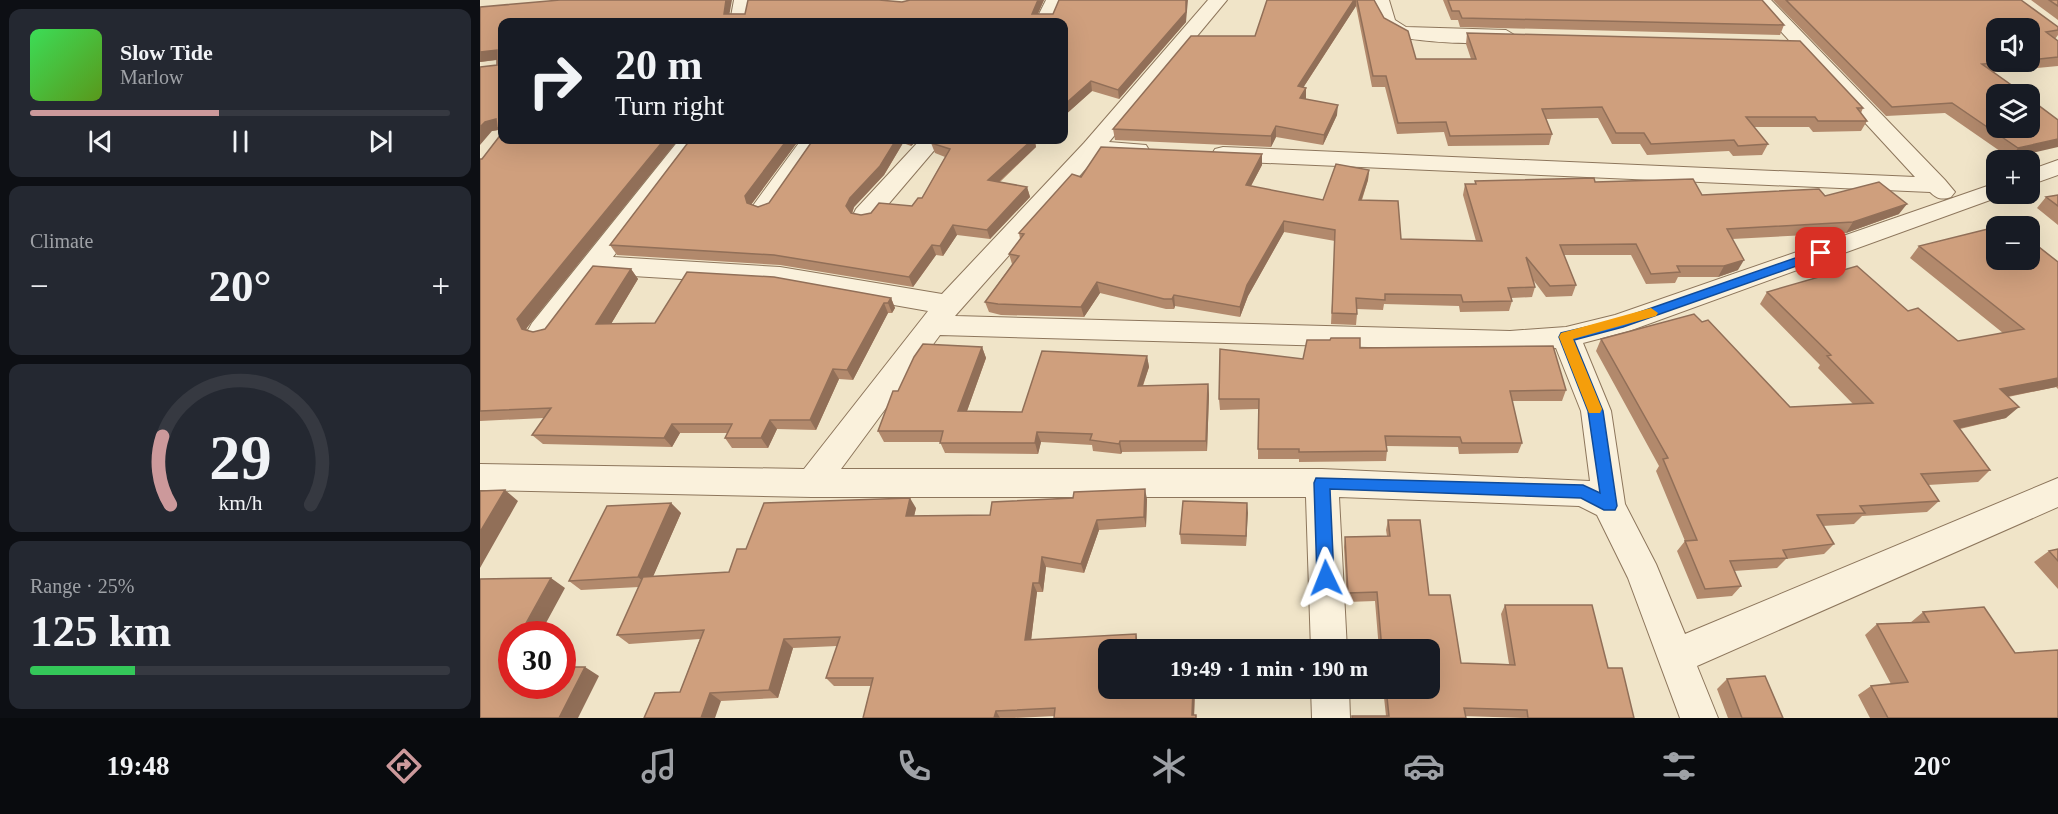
<!DOCTYPE html>
<meta charset="utf-8">
<style>
body{margin:0;font-family:"Times New Roman",serif;background:#242831;color:#f1f3f6;height:100vh;display:flex;flex-direction:column;font-size:22px;white-space:nowrap}
*{box-sizing:border-box;margin:0}
p{font-size:20px;color:#9ea1a6}
.icon{flex:none;width:33px;height:33px;fill:none;stroke:currentColor;stroke-width:2;stroke-linecap:round;stroke-linejoin:round}
.map{position:relative;flex:1;overflow:hidden}
.drawer{display:flex;flex-direction:column;gap:9px;padding:9px;background:#0d0f14;width:480px}
.drawer>*{flex:none}
.hud{position:absolute;left:18px;top:18px;width:570px;height:126px;border-radius:12px;box-shadow:0 6px 24px #0002;background:#171b24;color:#f1f3f6;overflow:hidden}
.controls{position:absolute;left:1506px;top:18px;display:grid;gap:12px}
.controls a{display:grid;place-items:center;width:54px;height:54px;border-radius:12px;background:#171b24;box-shadow:0 6px 24px #0002;font-size:30px}
.speed{position:absolute;left:18px;top:621px;display:flex;gap:12px;font-size:30px;font-weight:700;text-align:center}
.speed>*{display:grid;place-content:center;width:78px;height:78px;border-radius:50%;background:#171b24;box-shadow:0 6px 24px #0002;line-height:1}
.speed .limit{border:9px solid #d22;background:#fff;color:#111}
.pin{position:absolute;display:grid;place-items:center;width:51px;height:51px;color:#fff;margin:-26px;border-radius:12px;box-shadow:0 3px 9px #0006}
.me{position:absolute;width:66px;margin:-33px;rotate:358deg;stroke-linejoin:round;filter:drop-shadow(0 0 4px #0008)}
.turn{display:flex;align-items:center;gap:21px;height:126px;padding:0 18px;font-size:27px}
.turn .icon{width:78px;height:78px;stroke-width:2.5}
.turn b{display:block;font-size:42px;line-height:51px}
.big{font-size:45px;font-weight:700;line-height:1.1}
.drawer .card{flex:1;display:flex;flex-direction:column;justify-content:center;gap:9px;min-width:0;padding:0 21px;border-radius:12px;background:#242831}
.drawer .dial{align-items:center;gap:0}
.dial svg{height:156px;overflow:visible;fill:none;stroke:#363941;stroke-width:7;stroke-linecap:round;text-anchor:middle}
.dial text{fill:#f1f3f6;stroke:none}
.song{display:flex;align-items:center;gap:18px}
.cover{width:72px;height:72px;border-radius:9px;background:linear-gradient(135deg,hsl(130 70% 55%),hsl(90 70% 35%))}
.played{height:6px;border-radius:3px;background:linear-gradient(90deg,#cc999b 45%,#363941 45%)}
.keys{display:flex;justify-content:space-around;direction:ltr}
.heat{display:flex;justify-content:space-between;align-items:center;font-size:33px;direction:ltr}
.charge{height:9px;border-radius:4px;background:linear-gradient(90deg,#34c759 25%,#363941 0)}
.trip{position:absolute;left:618px;top:639px;width:342px;height:60px;border-radius:12px;background:#171b24;box-shadow:0 6px 24px #0002;font-weight:700;line-height:60px;text-align:center}
.menu{display:flex;height:96px;justify-content:space-around;align-items:center;background:#090b0e;color:#9ea1a6}
.menu .icon{width:42px;height:42px}
.menu .selected{color:#cc999b}
.menu b{font-size:27px;color:#f1f3f6}
main{display:flex;flex:1;min-height:0}
.map>svg:first-child{display:block}
.lines{fill:none;stroke-linecap:round;stroke-linejoin:round}
.minor-casing{stroke:#8d765c;stroke-width:2}
.minor{fill:#faf1dc;fill-rule:evenodd}
.wall{fill:#b2896c;fill-rule:evenodd}
.shaded-wall{fill:#916f58}
.building{fill:#cf9f7d;stroke:#916f58;stroke-width:1.5}
.route{fill:#1a73e8;stroke:#114b97;stroke-width:1.5}
.slow{fill:#f59e0b}
</style>
<main>
<section class="drawer">
<div class="card">
<div class="song"><i class="cover"></i><div><b>Slow Tide</b><p>Marlow</p></div></div>
<div class="played"></div>
<div class="keys"><svg class="icon" aria-label="previous" viewBox="0 0 24 24"><path d="M18 5L8 12l10 7zM5 5v14"/></svg><svg class="icon" aria-label="pause" viewBox="0 0 24 24"><path d="M8 5v14M16 5v14"/></svg><svg class="icon" aria-label="next" viewBox="0 0 24 24"><path d="M6 5l10 7-10 7zM19 5v14"/></svg></div>
</div>
<div class="card"><p>Climate</p>
<div class="heat"><a>−</a><b class="big">20°</b><a>+</a></div>
</div>
<div class="card dial"><svg viewBox="0 0 100 80">
<path d="M14 69A42 42 0 1 1 86 69"/>
<path d="M14 69A42 42 0 0 1 10 34" stroke="#cc999b"/>
<text x="50" y="56" font-size="32" font-weight="700">29</text>
<text x="50" y="72" font-size="11">km/h</text>
</svg></div>
<div class="card"><p>Range · 25%</p><b class="big">125 km</b><div class="charge"></div></div>
</section>
<div class="map">
<svg width="1578" height="718" viewBox="0 0 1578 718">
<rect width="100%" height="100%" fill="#f0e4c8"/>
<g class="lines">
<defs>
<path id="minor" d="M254 0H272L268 22H250Z
M566 0H584L573 22H555Z
M728 0H747L629 142 666 145 669 150 666 155H618L475 316 1030 331 1086 327 1135 315 1516 183V194H1526L1524 195 1149 331 1103 343 1131 411 1145 504 1176 564 1205 634 1578 478V507L1217 666 1238 718H1200L1148 578 1117 515 1099 506 859 497 867 650H831L826 497H332L0 490V464L324 469 448 311 300 285 120 274 72 337 62 340 52 337 48 330 52 323 199 140H221L133 257 300 267 462 294 604 143ZM460 335 1030 351 1076 348 1101 411 1110 481 842 469H361Z
M891 0H909L915 20 926 27 1026 30 1036 36C1027 49 922 42 907 33 896 26 893 11 891 0Z
M1272 0H1291L1465 180 1475 192 1471 197C1462 200 1457 199 1450 192L743 161 735 159 732 154 735 149 743 147 1435 177Z
M321 140H343L293 212 284 215 275 212 272 207Z
M440 140H463L394 221 385 223 376 221 373 215 376 209Z
M1578 160V175L1550 185V170Z
M831 688H869L870 718H832Z"/>
</defs>
<use href="#minor" class="minor-casing"/>
<use href="#minor" class="minor"/>
</g>
<path class="wall" d="M430 0H564L558 14 706 22 639 99 612 91 584 116V22H22V140L47 331 53 332 65 329 151 269 158 279 131 324 175 323 411 298 415 308 412 313H408L373 380 359 379 336 430 297 429 288 448H252L245 438 247 433H200L192 447 63 444 52 435 64 418 0 421V159H2L21 134 18 130 12 131 17 60 0 62V7L265 14 422 2Z
M787 0H894L904 18 936 59H991L986 44 987 33 1383 108 1381 113 1387 121 1381 131 1333 132 1329 127H1274L1288 144 1282 155 1253 156 1249 151 1167 155 1160 144H1132L1118 118 1066 119 1072 134 1069 145 968 146 964 132 917 134 905 87H892L876 6 823 88 826 99 857 115 843 145 796 137 791 147 635 140 633 129 775 36Z
M963 0H1282L1304 25 1300 35 980 27 978 20H971Z
M1293 0H1541L1578 27V35L1575 39 1578 41V66L1513 72 1578 120 1530 158 1465 113 1406 116ZM1550 28V62H1516Z
M1551 0H1578V20Z
M210 140H319L271 205 278 207 289 203 333 140H438L431 146 423 143 404 175 374 207 372 214 381 215 432 206 442 198 465 157 455 153 451 143 555 142 556 147 520 182 547 187 550 197 510 239 477 235 463 256 456 255 433 287 300 265 137 255 130 245Z
M782 165 771 186 843 200 889 170 888 180 882 200 921 239 996 241 983 195 985 184H995V181L1115 182 1222 195 1345 196 1419 214 1366 233 1252 239 1258 270 1238 277H1198L1195 283 1166 284 1151 255H1084L1096 285 1092 296 1066 297 1054 281 1055 287 1052 297 1031 298 1032 301 1029 311 980 312 979 306 904 304 903 310 877 309V314L876 325 851 324 855 241 804 232 768 296 760 317 695 306 694 309H686L620 293 604 317 521 315 509 312 505 302 532 264 529 254 540 239 539 233 601 177Z
M1578 195V225L1557 208 1566 197Z
M1439 246 1578 262V389L1576 387 1528 397 1526 418 1480 429 1510 470 1498 482 1448 485 1459 501 1447 512 1382 516 1374 524 1343 526 1354 544 1344 554 1306 559 1297 568 1254 571 1261 586 1252 596 1217 599 1197 551 1205 541 1176 471 1179 466 1116 351 1121 339 1222 322 1310 407 1373 404 1338 368 1340 365 1280 304 1287 292 1428 311 1478 341 1523 333 1430 258Z
M502 347 506 358 487 411 542 412 667 356 669 367 663 386 728 384 729 395 727 451 642 452 641 454 613 451 612 445 561 442 558 454 465 453 460 442H404L398 431 418 391Z
M880 348 1086 390 1082 401H1032L1042 443 1038 453 979 454 978 447 907 446V451L906 461 819 462V459H778V409L740 410 739 399 823 359Z
M667 499 666 527 619 530 604 573 566 567 563 592H557L551 640 656 634 658 645 691 644 692 650H628V688H715L714 715 574 716 534 718H383L391 686H354L346 678 357 646 313 648 298 698 241 701 200 692 220 639 149 644 137 635 159 587 101 590 89 581 191 503 201 513 173 576 249 572 266 549 436 508 434 516 510 515Z
M767 503 766 546 701 544 700 534Z
M908 520 949 595 981 663 1029 664 1021 614 1025 605 1128 668 1154 718H1042L985 716 986 718H872V716H906L903 688H950V650H899L895 601 867 602 864 547 865 537 907 536 906 530Z
M1578 549V589L1554 562 1569 551Z
M1443 612 1535 653 1578 718H1390L1378 695 1391 686 1411 684 1385 635 1397 624 1430 623Z
M1247 679 1303 718H1248L1237 689Z"/>
<path class="shaded-wall" d="M246 0H252L248 22 244 14Z
M558 0H564L554 22 552 14Z
M706 0H708L706 22 639 99 638 90Z
M874 0H876V6L817 97 818 86Z
M17 50 22 59 0 62V52Z
M611 81 612 91 584 116V105Z
M826 88V99L820 98Z
M858 105 857 115 843 145 844 135Z
M16 119 17 128 18 130 12 131 0 145V127L5 122Z
M796 126V137L791 147V136Z
M1578 139V147L1530 158 1538 148Z
M184 140H198L46 329 51 339 42 329 37 319Z
M307 140H319L270 206 267 203 265 196Z
M416 140H422L423 143 404 175 374 207 371 216 366 206 370 198Z
M429 140H438L431 146Z
M549 140H557L555 142 556 147 511 189 508 180Z
M782 154V165L766 195V185Z
M889 170 888 180 878 210 879 200Z
M547 187 550 197 510 239 507 230Z
M1427 204 1419 214 1366 233 1373 222Z
M804 221V232L768 296 760 317V307L767 285Z
M473 225 477 235 463 256 460 246Z
M452 245 456 255 433 287 429 277Z
M1264 260 1258 270 1238 277 1244 266Z
M151 269 158 279 125 334 116 324Z
M617 282 620 293 604 317 601 307Z
M694 295 695 306 694 309 692 299Z
M411 298 415 308 412 313 408 303Z
M404 303 408 313 373 380 367 370Z
M502 347 506 358 483 422 478 411Z
M667 356 669 367 659 396 658 386Z
M353 369 359 379 336 430 330 420Z
M1578 378V386L1576 387 1509 400 1520 389Z
M728 384 729 395 727 451 726 441Z
M1539 407 1526 418 1463 432 1474 421Z
M290 420 297 429 288 448 281 438Z
M192 424 200 433 192 447 184 438Z
M557 432 561 442 558 454 555 443Z
M640 441 642 452 641 454 639 444Z
M665 489 667 499 666 527 664 517Z
M25 490 38 501 0 568V532Z
M430 498 436 508 432 525 426 516Z
M191 503 201 513 169 586 158 577Z
M767 503 768 513 766 546V536Z
M617 520 619 530 604 573 601 564Z
M562 557 566 567 563 592 559 583Z
M71 578 85 588 60 634H40Z
M553 583 557 592 550 649 545 640Z
M656 634 658 643V650L656 645Z
M304 639 313 648 298 698 289 690Z
M32 650V673L22 667Z
M105 667 119 676 98 718H79Z
M713 688H715L714 718 712 715Z
M230 693 241 701 235 718H221Z
M516 711 520 718H514Z"/>
<path class="building" d="M80 0H246L244 14H265L268 0H399L422 2 430 0H558L552 14H573L579 0H706V12L638 90 611 81 584 105V22H22V128H17L16 119 5 122 0 127V67L17 65V50L0 52V7Z
M787 0H874L818 86 826 88 820 98 858 105 844 135 796 126 791 136 633 129 711 36H775Z
M877 0H894L904 18 928 31 936 59H996L987 33 1320 41 1383 108H1377L1387 121H1338L1335 117H1266L1288 144 1258 146 1254 140 1171 144 1164 133H1136L1122 107 1062 109 1072 134 970 136 966 122 918 123 906 76H893Z
M968 0H1282L1304 25 982 18 979 11H972Z
M1306 0H1541L1578 27V30L1566 32 1578 41V57L1550 60V28H1516V62H1533L1502 64 1544 94H1516V128H1550V99L1578 120V139L1538 148 1472 103 1412 107Z
M1569 0H1578V6Z
M22 133V140H184L37 319 42 329 53 332 65 329 113 266 151 269 116 324 175 323 207 272 294 277 411 298 408 303H404L367 370 353 369 330 420H290L281 438H245L252 424H192L184 438 52 435 71 408 0 411V159H2Z
M210 140H307L265 196 267 203 278 207 289 203 333 140H416L400 166 370 198 366 206 371 213 381 215 391 213 399 203 432 206 438 198H442L470 149 451 143 455 140H552L508 180 547 187 507 230 473 225 460 246 452 245 429 277 294 255 130 245Z
M621 147 782 154 766 185 843 200 856 164 889 170 879 200 918 201 921 239 1002 241 985 184H996L995 181 1114 178 1115 182 1213 179 1222 195 1339 189 1345 196 1399 182 1427 204 1373 222 1247 229 1264 260 1244 266H1197L1200 272 1171 274 1156 244 1080 245 1096 285 1070 286 1046 257 1055 287 1028 288 1032 301 983 302 981 295 905 294V300L876 298 877 314 852 313 855 230 804 221 767 285 760 307 694 295 692 299H684L617 282 601 307 518 304 505 302 539 256 529 254 544 234 539 233 592 174 601 177Z
M1578 195V206L1566 197Z
M1516 227V260H1550V240L1578 262V378L1520 389 1539 407 1474 421 1510 470 1441 474 1459 501 1380 506 1385 513 1337 515 1354 544 1303 550 1307 558 1250 561 1261 586 1225 589 1205 541 1217 540 1183 459 1188 458 1121 339 1214 314 1222 322 1228 320 1310 407 1393 403 1347 356 1351 355 1287 292 1377 266 1428 311 1438 308 1478 341 1544 329 1439 246Z
M851 338H880V348L1073 346 1086 390 1030 391 1042 443H982L980 437 905 436 907 451 819 452V449H778L779 399H739L740 349 823 359 827 340H850Z
M443 344 502 347 478 411 542 412 562 351 667 356 658 386 728 384 726 441H640L639 444 610 440 612 434 557 432 555 443H460L463 431H398L413 391H418L434 357Z
M665 489 664 517 617 520 601 564 562 557 559 583H553L545 640 656 634V645L691 644V650H628V688H713L712 715H716V718H574L575 708 516 711 514 718H383L393 678H346L360 637 304 639 289 690 230 693 221 718H164L175 693 200 692 224 630 137 635 163 577 249 572 257 549H266L284 503 430 498 426 516 510 515 512 502 593 498 594 492Z
M25 490 0 532V491Z
M703 501 767 503 766 536 700 534Z
M191 503 158 577 89 581 127 506Z
M908 520H940L949 595H970L981 663 1035 665 1025 605H1112L1128 668H1142L1154 718H1048L1047 710 984 708 986 718H872V716H909L906 688H950V650H902L897 592 868 593 865 537 910 536Z
M1578 549V561L1569 551Z
M71 578 40 634H32V650L22 667H32V686H82V667H105L79 718H0V579Z
M1504 607 1535 653 1578 650V718H1408L1391 686 1428 682 1397 624 1449 622 1443 612Z
M1285 676 1303 718H1262L1247 679Z"/>
<path class="route" d="M1341 249 1347 253 1345 256 1143 327 1094 340 1123 411 1137 506 1135 510H1124L1101 498 850 489 854 578 852 583 846 586 840 583 837 578 834 483 836 478 1103 485 1120 493 1108 411 1079 337 1081 333 1137 320Z"/>
<path class="slow" d="M1171 308 1178 313 1176 316 1093 339 1122 409 1120 413H1109L1079 337 1081 333Z"/>
</svg>
<div class="controls">
<a><svg class="icon" aria-label="sound" viewBox="0 0 24 24"><path d="M4 9h4l5-4v14l-5-4H4zM17 9q2 3 0 6"/></svg></a>
<a><svg class="icon" aria-label="layers" viewBox="0 0 24 24"><path d="M12 4l9 5-9 5-9-5zM3 14l9 5 9-5"/></svg></a>
<a>+</a>
<a>−</a>
</div>
<div class="speed"><div class="limit">30</div></div>
<div class="pin" style="left:1341px;top:253px;background:#d93025"><svg class="icon" aria-label="arrive" viewBox="0 0 24 24"><path d="M6 21V4h12l-3 4 3 4H6"/></svg></div>
<svg class="me" style="left:846px;top:578px" viewBox="-20 -20 40 40"><path d="M0-17L14 15 0 8-14 15z" fill="#1a73e8" stroke="#fff" stroke-width="4"/></svg>
<div class="trip">19:49 · 1 min · 190 m</div>
<div class="hud">
<div class="turn"><svg class="icon" aria-label="right" viewBox="0 0 24 24"><path d="M7 20v-9h11M14 6l5 5-5 5"/></svg><div><b>20 m</b>Turn right</div></div>
</div>
</div>
</main>
<nav class="menu">
<b>19:48</b>
<svg class="icon selected" aria-label="directions" viewBox="0 0 24 24"><path d="M12 3l9 9-9 9-9-9zM9 14v-3h6M13 9l2 2-2 2"/></svg>
<svg class="icon" aria-label="music" viewBox="0 0 24 24"><path d="M9 18V5l10-2v13"/><circle cx="6" cy="18" r="3"/><circle cx="16" cy="16" r="3"/></svg>
<svg class="icon" aria-label="phone" viewBox="0 0 24 24"><path d="M5 4h4l2 5-3 2q2 4 5 5l2-3 5 2v4C11 20 4 13 5 4z"/></svg>
<svg class="icon" aria-label="climate" viewBox="0 0 24 24"><path d="M12 3v18M4 7l16 10M4 17L20 7"/></svg>
<svg class="icon" aria-label="car" viewBox="0 0 24 24"><path d="M5 17H2v-5l4-1 3-4h7l3 4 3 1v5h-3M9 17h6M6 11h13"/><circle cx="7" cy="17" r="2"/><circle cx="17" cy="17" r="2"/></svg>
<svg class="icon" aria-label="filters" viewBox="0 0 24 24"><path d="M4 7h16M4 17h16"/><circle cx="9" cy="7" r="2"/><circle cx="15" cy="17" r="2"/></svg>
<b>20°</b>
</nav>
